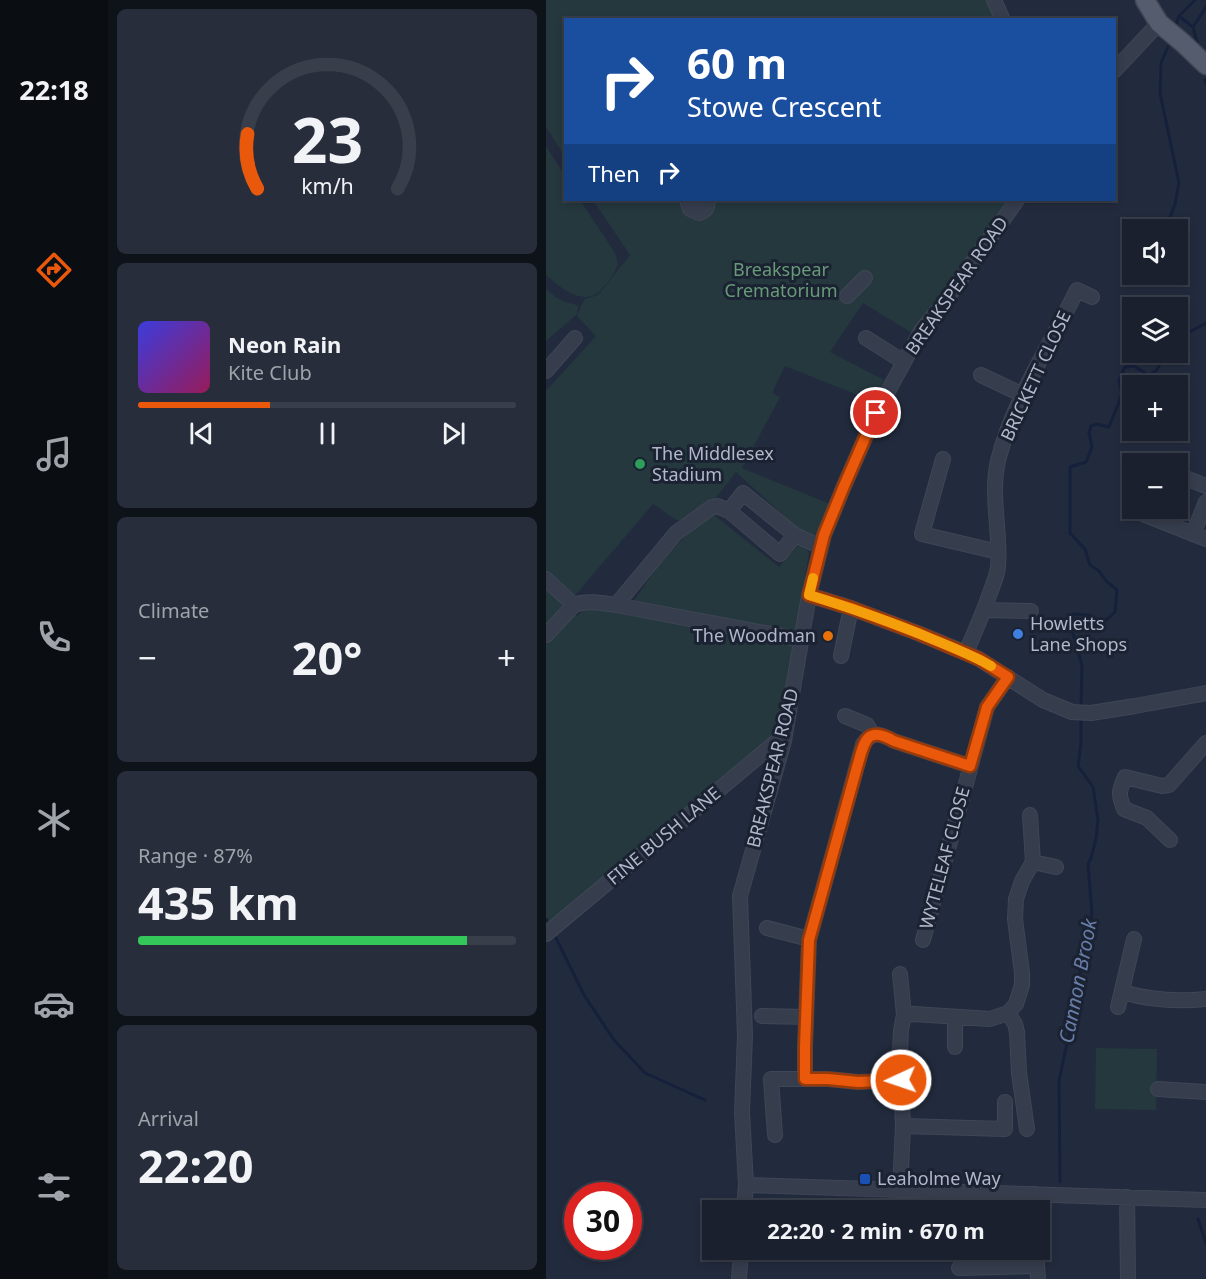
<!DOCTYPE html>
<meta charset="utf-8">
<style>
body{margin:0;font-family:"Noto Sans",sans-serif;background:#272d3a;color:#f1f3f6;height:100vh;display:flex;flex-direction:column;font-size:22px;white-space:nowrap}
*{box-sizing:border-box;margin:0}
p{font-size:20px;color:#9fa3aa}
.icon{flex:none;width:33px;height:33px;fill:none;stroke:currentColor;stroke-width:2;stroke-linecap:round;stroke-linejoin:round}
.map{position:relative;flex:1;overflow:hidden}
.details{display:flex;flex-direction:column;gap:9px;padding:9px;background:#0e1219;width:438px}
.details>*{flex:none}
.banner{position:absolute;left:18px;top:18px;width:552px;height:183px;border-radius:0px;box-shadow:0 3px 9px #0003,0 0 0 2px #383e4a;background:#1a4fa0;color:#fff;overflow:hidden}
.tools{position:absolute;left:576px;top:219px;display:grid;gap:12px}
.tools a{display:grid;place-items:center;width:66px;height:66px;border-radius:0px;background:#1a202e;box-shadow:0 3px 9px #0003,0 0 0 2px #383e4a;font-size:30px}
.speed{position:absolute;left:18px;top:1182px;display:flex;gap:12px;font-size:30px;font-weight:700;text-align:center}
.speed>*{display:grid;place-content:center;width:78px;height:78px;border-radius:50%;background:#1a202e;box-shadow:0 3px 9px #0003,0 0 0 2px #383e4a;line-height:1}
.speed .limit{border:9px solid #d22;background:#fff;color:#111}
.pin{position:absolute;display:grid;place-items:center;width:51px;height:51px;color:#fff;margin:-26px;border:3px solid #fff;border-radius:50%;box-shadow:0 2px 6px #0007}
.me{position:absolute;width:66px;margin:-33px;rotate:267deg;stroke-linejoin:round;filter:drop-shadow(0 0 4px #0008)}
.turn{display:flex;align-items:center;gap:21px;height:126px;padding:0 24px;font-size:27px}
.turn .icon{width:78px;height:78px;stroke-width:2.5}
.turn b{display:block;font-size:42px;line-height:51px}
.then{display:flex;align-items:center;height:57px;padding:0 24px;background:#0003;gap:12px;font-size:22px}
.big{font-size:45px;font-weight:700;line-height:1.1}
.details .card{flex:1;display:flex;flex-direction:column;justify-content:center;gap:9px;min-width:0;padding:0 21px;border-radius:9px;background:#272d3a}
.details .dial{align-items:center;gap:0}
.dial svg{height:156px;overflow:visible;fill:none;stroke:#383e4a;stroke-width:7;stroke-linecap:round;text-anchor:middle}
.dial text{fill:#f1f3f6;stroke:none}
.song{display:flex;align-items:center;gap:18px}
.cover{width:72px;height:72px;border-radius:9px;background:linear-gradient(135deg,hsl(240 70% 55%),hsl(330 70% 35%))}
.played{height:6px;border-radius:3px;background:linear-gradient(90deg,#ea580c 35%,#383e4a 35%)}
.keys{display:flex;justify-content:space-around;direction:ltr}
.heat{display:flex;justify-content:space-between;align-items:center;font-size:33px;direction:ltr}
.charge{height:9px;border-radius:4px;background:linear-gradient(90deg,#34c759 87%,#383e4a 0)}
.trip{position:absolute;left:156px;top:1200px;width:348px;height:60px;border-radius:0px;background:#1a202e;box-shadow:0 3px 9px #0003,0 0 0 2px #383e4a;font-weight:700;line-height:60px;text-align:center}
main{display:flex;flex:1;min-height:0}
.tab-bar{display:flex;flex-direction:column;width:108px;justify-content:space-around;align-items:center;background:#0a0d12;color:#9fa3aa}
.tab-bar .icon{width:42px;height:42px}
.tab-bar .active{color:#ea580c}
.tab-bar b{font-size:27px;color:#f1f3f6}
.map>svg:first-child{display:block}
.green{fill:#24383e}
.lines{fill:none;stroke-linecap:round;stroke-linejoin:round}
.stream{stroke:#15203b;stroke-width:3}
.minor-casing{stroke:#3f4656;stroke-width:16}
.major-casing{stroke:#3f4656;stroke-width:21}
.minor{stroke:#363d4d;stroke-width:14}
.major{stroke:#545c6d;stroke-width:18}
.route-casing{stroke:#983908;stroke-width:15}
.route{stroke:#ea580c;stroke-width:10}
.slow{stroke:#f59e0b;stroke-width:10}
.leisure-dot{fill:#2e9e5b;stroke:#1b2232;stroke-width:2}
.shop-dot{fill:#3f7fe0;stroke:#1b2232;stroke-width:2}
.food-dot{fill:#e8710a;stroke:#1b2232;stroke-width:2}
.transit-dot{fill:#1a4fb4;stroke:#1b2232;stroke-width:2}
.labels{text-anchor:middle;stroke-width:6;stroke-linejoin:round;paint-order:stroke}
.park-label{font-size:18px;fill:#679b78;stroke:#1b2232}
.street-label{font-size:18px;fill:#b1b8c9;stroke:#1b2232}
.poi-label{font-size:18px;fill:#b1b8c9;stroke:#1b2232;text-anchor:start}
.water-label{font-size:20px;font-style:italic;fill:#697da9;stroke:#1b2232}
</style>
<main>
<nav class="tab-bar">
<b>22:18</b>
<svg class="icon active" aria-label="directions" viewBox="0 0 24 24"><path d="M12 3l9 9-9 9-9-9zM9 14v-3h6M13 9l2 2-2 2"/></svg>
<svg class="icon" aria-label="music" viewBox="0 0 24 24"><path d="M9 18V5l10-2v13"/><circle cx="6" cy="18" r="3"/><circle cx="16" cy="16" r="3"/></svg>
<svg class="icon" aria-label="phone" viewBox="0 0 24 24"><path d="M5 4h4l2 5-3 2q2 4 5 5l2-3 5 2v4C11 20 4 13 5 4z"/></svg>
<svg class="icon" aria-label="climate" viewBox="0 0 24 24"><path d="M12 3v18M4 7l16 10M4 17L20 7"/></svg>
<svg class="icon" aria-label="car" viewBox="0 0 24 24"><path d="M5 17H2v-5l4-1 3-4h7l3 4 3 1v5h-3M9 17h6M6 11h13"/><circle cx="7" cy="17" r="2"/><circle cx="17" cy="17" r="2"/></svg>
<svg class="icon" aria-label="filters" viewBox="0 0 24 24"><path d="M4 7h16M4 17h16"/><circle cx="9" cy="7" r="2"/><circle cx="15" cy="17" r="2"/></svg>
</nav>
<section class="details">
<div class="card dial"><svg viewBox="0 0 100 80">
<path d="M14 69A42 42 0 1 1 86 69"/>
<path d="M14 69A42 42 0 0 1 9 41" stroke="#ea580c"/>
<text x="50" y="56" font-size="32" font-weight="700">23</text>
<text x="50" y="72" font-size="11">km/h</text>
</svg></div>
<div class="card">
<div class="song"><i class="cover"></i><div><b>Neon Rain</b><p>Kite Club</p></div></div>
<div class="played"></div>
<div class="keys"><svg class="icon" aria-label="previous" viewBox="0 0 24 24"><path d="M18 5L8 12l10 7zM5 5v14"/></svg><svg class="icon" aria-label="pause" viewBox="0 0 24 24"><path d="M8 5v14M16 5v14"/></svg><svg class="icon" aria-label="next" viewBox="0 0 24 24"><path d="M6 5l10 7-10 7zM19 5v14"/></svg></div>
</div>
<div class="card"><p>Climate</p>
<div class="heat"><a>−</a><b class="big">20°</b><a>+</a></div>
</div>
<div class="card"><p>Range · 87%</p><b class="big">435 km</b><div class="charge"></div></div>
<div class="card"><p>Arrival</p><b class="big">22:20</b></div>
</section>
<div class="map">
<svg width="660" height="1279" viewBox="0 0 660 1279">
<rect width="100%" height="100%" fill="#222b3d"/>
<path class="green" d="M0 0H442L452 19 20 20 19 157 0 127Z
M0 146 19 176 20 200H34L69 253 72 264C69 272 66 277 60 284 57 287 54 292 50 294 32 304 13 286 0 275Z
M47 200H461L393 300 366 333 317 303 284 352 338 380 327 401 239 366 226 393 234 397 196 468 284 504 268 537 258 534 190 472C179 485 151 529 131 520 123 516 115 508 107 504L20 606 31 616 41 606 83 608 112 566 131 545 163 511 233 567 254 543 263 552 235 732 0 927V391L50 336 31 316 35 306 39 299 52 295 84 255Z
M0 289C6 294 10 298 17 301 23 303 27 303 32 306L31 314 0 341Z
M550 1048 611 1049 610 1110 549 1109Z"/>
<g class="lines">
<path class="stream" d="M633 16 647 27
M629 27 633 16 649 0
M652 46 647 27 660 7
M659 80 660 83
M619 230 629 204 633 183 614 93 615 63 622 47
M599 280 601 274
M632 338 660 323
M535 707 536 665 524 624 527 614 543 615 549 621 558 622 569 612 571 590 560 581 553 571 544 565 539 549 524 533V467L540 462 546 447 543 433 545 426 551 424 563 427 576 394 573 380 579 367 588 366 602 375 610 371 621 352
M0 919 1 921
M10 938 38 995 68 1040 99 1073 159 1100
M514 1182 513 1080 522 1039 535 968 533 955 542 936 546 914 542 864 545 858 550 839 552 820 547 787 532 766 535 743V717
M652 1219 660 1243"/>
<defs>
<path id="minor" d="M448 0 457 20
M568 71 613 23
M143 200 142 203 144 209 153 213C160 211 163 206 161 200
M301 296 319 278
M320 338 358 362
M0 371 29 338
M435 375 477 395
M397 459 376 534 452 552
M632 475 660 486
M183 511 234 554 249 535
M597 514 660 539
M647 534 660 502
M0 579 28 605
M263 595 305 608 374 634 420 653 433 659 497 700 526 712 545 713 589 706 660 693
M70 605 256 640
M438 610 485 611
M0 635 28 605C41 600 56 603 70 605L130 533 166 507 171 506 183 511 197 493 249 535 275 547
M420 653C428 633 437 614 444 593 447 585 451 576 452 567 455 532 444 496 452 461 467 400 504 346 531 290L546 297
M295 656 305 608
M299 716 321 725 327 735
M624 840 601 818 578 809C572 794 573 791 579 777L616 786 623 785 660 743
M487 862 510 867
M221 928 263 939
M0 934 230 742 238 741
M377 940 441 707 462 677
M576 992C604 1000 631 1002 660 999
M572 1007 588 939
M462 1013 469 1024 471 1032 473 1073 481 1129
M358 1015 368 1014 444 1019 462 1013 470 1004 476 985V973L469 919 470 899 476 881 487 862 484 815
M216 1016 260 1017
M409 1047V1018
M355 1080 312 1082 282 1079H259V1047L263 940 317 744C327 730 335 734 348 741L424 766
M612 1089 660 1092
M357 1126 459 1129V1102
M229 1135 225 1079H259
M200 1185 660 1200
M354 1190 357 1126 354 1052 355 1030 358 1015 354 974
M581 1197 582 1279
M198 1210 200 1185 196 1112 199 1036 194 896 238 741 263 595 278 535 298 486 330 413 375 331 402 297 471 200
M489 1210V1194
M490 1250 492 1279
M413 1268 491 1266
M193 1279 195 1250"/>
<path id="major" d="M599 0 613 23 637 43 660 65"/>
</defs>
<use href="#minor" class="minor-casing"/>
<use href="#major" class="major-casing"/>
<use href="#minor" class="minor"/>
<use href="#major" class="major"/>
</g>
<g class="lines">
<defs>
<path id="route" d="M330 413 298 486 278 535 263 595 305 608 374 634 433 659 462 677 441 707 424 766 348 741C319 724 318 744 311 767L263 940 259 1047V1079H282L312 1082 355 1080"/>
</defs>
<use href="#route" class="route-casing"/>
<use href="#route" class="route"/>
<path class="slow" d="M267 578 263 595C305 608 346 622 386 639 406 647 426 655 445 666"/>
</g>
<circle class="leisure-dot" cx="94" cy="464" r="6"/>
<circle class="shop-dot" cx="472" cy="634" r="6"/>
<circle class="food-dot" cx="282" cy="636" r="6"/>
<rect class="transit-dot" x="313" y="1173" width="12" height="12" rx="3"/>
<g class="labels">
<g class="park-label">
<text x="235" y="276">Breakspear<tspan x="235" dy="21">Crematorium</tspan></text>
</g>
<g class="street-label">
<text transform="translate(411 286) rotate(-55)" y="6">BREAKSPEAR ROAD</text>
<text transform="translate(490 376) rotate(-65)" y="6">BRICKETT CLOSE</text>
<text transform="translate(227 768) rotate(-76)" y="6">BREAKSPEAR ROAD</text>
<text transform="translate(118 836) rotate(-40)" y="6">FINE BUSH LANE</text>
<text transform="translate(399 858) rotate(-75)" y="6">WYTELEAF CLOSE</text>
</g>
<g class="poi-label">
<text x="106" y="460">The Middlesex<tspan x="106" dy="21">Stadium</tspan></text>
<text x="484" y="630">Howletts<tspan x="484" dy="21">Lane Shops</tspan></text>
<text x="270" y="642" text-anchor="end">The Woodman</text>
<text x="331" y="1185">Leaholme Way</text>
</g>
<g class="water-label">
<text transform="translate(532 981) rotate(-79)" y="7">Cannon Brook</text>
</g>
</g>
</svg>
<div class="tools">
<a><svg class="icon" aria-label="sound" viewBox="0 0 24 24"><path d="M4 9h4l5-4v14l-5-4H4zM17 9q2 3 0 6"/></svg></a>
<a><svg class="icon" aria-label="layers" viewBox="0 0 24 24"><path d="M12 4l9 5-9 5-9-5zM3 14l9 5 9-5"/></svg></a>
<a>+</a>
<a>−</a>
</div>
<div class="speed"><div class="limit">30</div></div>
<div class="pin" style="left:330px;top:413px;background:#d93025"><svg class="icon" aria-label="arrive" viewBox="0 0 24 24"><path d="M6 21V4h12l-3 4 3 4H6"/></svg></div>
<svg class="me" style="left:355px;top:1080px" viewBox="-20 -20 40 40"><circle r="17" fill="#ea580c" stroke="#fff" stroke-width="3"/><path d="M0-11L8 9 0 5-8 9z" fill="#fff"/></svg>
<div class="trip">22:20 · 2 min · 670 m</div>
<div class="banner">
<div class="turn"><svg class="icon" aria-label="right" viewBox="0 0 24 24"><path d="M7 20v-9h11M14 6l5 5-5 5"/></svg><div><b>60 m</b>Stowe Crescent</div></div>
<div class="then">Then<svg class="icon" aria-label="right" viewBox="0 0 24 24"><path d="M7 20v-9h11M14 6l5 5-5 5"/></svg></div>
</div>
</div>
</main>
